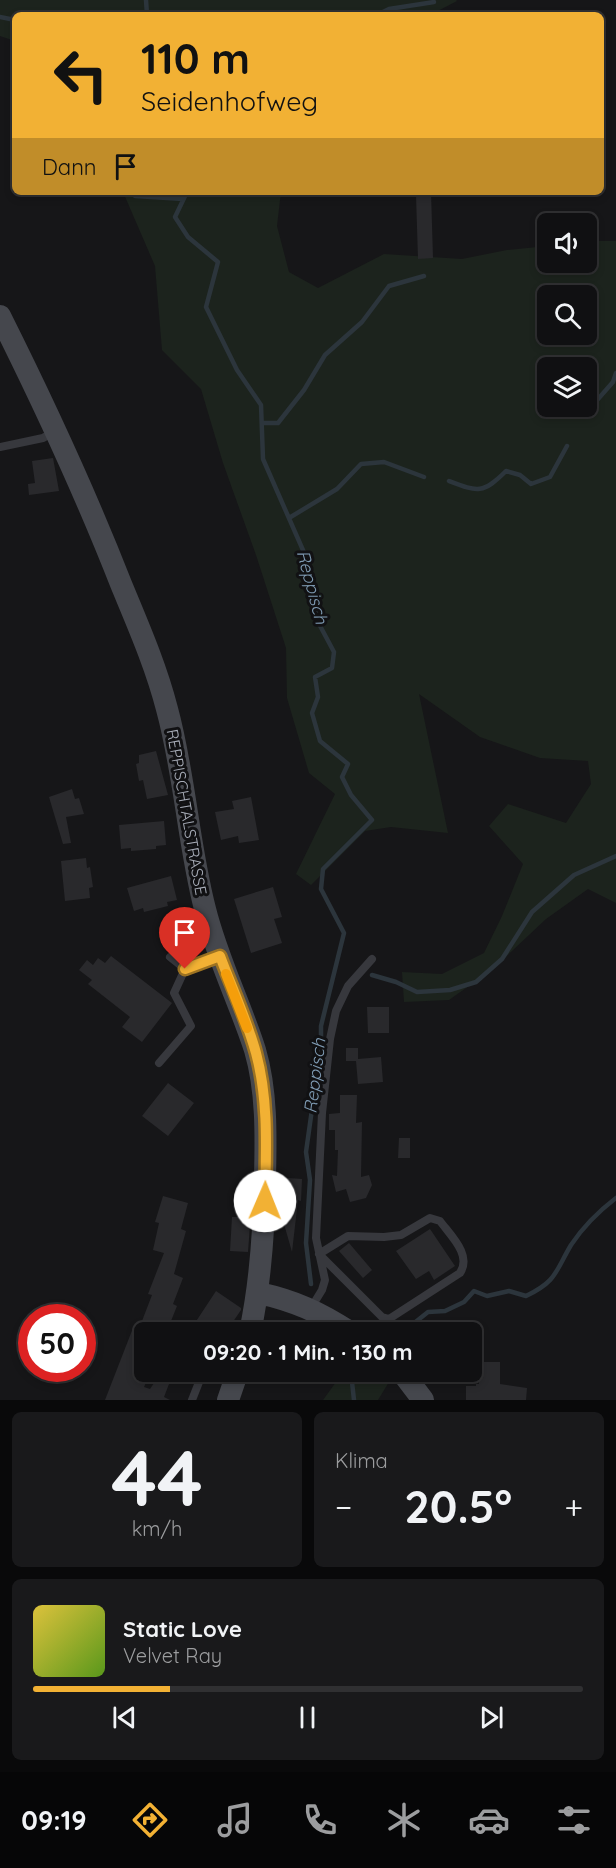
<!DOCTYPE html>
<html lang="de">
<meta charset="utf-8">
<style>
body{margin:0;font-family:Quicksand,sans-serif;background:#19191b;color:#f1f3f6;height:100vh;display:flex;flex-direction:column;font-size:22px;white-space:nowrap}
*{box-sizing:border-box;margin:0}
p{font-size:20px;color:#9c9d9f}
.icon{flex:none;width:33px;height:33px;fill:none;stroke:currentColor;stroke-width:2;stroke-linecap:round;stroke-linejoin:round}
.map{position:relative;height:1400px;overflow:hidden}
.side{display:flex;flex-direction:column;gap:12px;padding:12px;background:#09090a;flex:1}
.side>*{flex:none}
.guide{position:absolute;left:12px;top:12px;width:592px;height:183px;border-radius:9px;box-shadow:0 3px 9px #0003,0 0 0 2px #303032;background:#f2b134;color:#111;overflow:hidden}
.fabs{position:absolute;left:537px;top:213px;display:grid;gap:12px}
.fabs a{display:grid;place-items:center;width:60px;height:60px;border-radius:9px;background:#101012;box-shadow:0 3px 9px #0003,0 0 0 2px #303032;font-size:30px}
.speed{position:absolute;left:18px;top:1304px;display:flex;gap:12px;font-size:30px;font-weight:700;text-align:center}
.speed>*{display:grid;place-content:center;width:78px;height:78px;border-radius:50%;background:#101012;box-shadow:0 3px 9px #0003,0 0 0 2px #303032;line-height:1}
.speed .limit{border:9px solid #d22;background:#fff;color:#111}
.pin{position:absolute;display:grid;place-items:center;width:51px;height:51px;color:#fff;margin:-62px -26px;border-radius:50% 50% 50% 0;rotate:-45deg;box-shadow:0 0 6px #0007}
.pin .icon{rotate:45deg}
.me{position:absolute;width:66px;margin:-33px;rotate:1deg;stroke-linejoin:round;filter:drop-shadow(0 0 4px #0008)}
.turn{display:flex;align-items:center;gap:21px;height:126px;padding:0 30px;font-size:27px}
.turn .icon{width:78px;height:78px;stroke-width:2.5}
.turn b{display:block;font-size:42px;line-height:51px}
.then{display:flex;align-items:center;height:57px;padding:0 30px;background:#0003;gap:12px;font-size:22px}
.big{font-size:45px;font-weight:700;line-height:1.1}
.side .tile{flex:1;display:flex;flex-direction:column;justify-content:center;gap:9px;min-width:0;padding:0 21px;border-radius:9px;background:#19191b}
.side .dial{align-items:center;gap:0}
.dial b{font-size:78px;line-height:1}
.song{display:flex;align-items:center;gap:18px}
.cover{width:72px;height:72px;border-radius:9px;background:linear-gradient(135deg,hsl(50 70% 55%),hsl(90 70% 35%))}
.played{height:6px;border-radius:3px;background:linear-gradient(90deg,#f2b134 25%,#303032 25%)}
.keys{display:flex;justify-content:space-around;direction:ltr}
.heat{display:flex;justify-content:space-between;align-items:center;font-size:33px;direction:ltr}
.side .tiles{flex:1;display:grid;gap:12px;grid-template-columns:1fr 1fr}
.tile:last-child{grid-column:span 2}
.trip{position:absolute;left:134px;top:1322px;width:348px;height:60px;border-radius:9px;background:#101012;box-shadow:0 3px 9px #0003,0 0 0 2px #303032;font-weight:700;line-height:60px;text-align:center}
.tabs{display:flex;height:96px;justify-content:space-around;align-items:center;background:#060607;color:#9c9d9f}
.tabs .icon{width:42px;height:42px}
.tabs .selected{color:#f2b134}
.tabs b{font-size:27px;color:#f1f3f6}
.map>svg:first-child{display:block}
.green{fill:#1c231d;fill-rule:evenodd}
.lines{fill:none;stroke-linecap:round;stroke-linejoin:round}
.stream{stroke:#2c353c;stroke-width:4.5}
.building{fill:#29292c}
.lane{stroke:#37383d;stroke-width:8}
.secondary{stroke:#45474d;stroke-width:22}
.route-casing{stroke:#9d7322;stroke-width:15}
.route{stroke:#f2b134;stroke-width:10}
.slow{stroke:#f59e0b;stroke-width:10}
.labels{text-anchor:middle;stroke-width:6;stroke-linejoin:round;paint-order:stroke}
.street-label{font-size:16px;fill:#a8adb8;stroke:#111113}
.water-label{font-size:18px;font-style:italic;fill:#7f9bb3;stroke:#111113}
</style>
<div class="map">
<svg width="616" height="1400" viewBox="0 0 616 1400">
<rect width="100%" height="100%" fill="#161618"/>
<path class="green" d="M0 0H456L457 1 430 15H15V41L0 36Z
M123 192H281L277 226 289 272 318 288 384 254 462 259 507 250 547 246 548 262H586L587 241H616V903L588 889 546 919 493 969 449 1000 404 1002 402 972 442 974 484 953 502 916 523 864 489 826 508 804 566 823 591 784 588 761 540 758 480 737 419 694 448 833 391 827 365 831 311 885 296 874 335 794 309 773 287 698 286 648 256 555 223 463 201 389 162 350 155 266ZM548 296H586V334H548ZM548 368H586V406H548Z
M344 1371H374L389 1382 378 1400H323Z"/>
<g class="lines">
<path class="stream" d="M146 0 147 15
M377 15 389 9 434 2
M0 17 15 20
M187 192 175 217 188 237 218 262 206 307 237 370 261 405 263 459 306 557 318 622 334 652 332 668 315 677 318 697 312 713 320 741 348 764 342 777 351 795 372 820 323 869 321 889 344 933 321 1026V1045L306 1152 310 1180 306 1243 311 1284
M135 196 183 199
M584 415 613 382 616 373
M262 423H278L304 390 325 355 362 322 389 286 424 276
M449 481C478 492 483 494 506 471L520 475 531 484 550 477 567 446
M289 518 337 489 361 464 384 462 424 477
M372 975 396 982 417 992 450 990 476 982 502 959 532 912 574 875 616 856
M374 1328 377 1325 394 1330 408 1328 428 1312 445 1311 464 1302 474 1291 487 1296 509 1291 526 1296C557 1281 555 1272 571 1245 583 1227 599 1211 616 1198
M341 1371 352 1382 354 1400"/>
</g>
<path class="building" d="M420 192H431L433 258 418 259 416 195H420Z
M53 458 59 491 29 495 28 484 35 483 32 461Z
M156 751 168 795 147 799 143 780 139 781 136 764 139 763V755Z
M72 789 75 799 79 798 84 814 66 817 71 843 63 844 49 797Z
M251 797 259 840 239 843 238 836 221 840 215 812 234 809 232 801Z
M164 821 166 845 156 846V849L131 851V848L121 849 119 825Z
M86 858 87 868 90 867 93 887 89 888 90 898 65 901 61 861Z
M171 876 177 900 167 902 168 906 144 912 143 908 134 911 127 888Z
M273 887 282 917 274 919 282 943 251 953 234 899Z
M111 956 172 1003 142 1042 122 1027 130 1017 88 984 92 980 79 970 87 960 93 965 98 958 105 963Z
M367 1007H389V1033H368Z
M346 1048H358V1059L381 1057 383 1082 358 1084 356 1061H346Z
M168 1083 194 1103 168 1136 142 1116Z
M340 1095H357L356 1123 362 1122 361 1177 369 1175 372 1185 366 1198 350 1202 346 1189 336 1192 332 1175 337 1176 338 1150H335V1130H329V1114L340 1113Z
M399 1138H410V1158H398Z
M288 1178 302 1179 301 1201 298 1200 292 1252 284 1224H277L278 1199H281V1195L287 1196Z
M163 1196 188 1203 181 1229 186 1231 174 1274 183 1278 173 1304 177 1306 167 1331 142 1321 152 1295 148 1294 164 1253 153 1250 159 1223 155 1222Z
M232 1217H244L243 1224 250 1225 248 1252 230 1251Z
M430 1229 455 1266 434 1280 429 1271 416 1279 396 1251Z
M349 1243 372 1270 363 1278 339 1251Z
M216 1291 241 1308V1310L226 1332H189Z
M133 1328 144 1332V1371H151L144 1387 150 1389 162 1371H174L164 1397 170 1400H105Z
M479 1362H500V1384L527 1388 526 1400H466V1386H476V1384H479Z"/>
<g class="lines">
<path class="lane" d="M0 447 43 438 53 432
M170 957 185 969
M185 969 219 957
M159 1063 191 1026 174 993 185 969
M430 1218 440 1221C451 1236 472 1255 460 1273L389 1319 382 1317 319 1254 348 1236 384 1237 401 1235Z
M311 1308 322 1290 325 1280 316 1238 322 1113 330 1039 336 1011 348 986 372 959
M192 1400 203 1372 233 1384"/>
<path class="secondary" d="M0 316C44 404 85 492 121 584 138 625 156 666 167 709 185 775 188 843 205 909 217 958 240 1003 255 1050 267 1091 266 1136 265 1178 264 1230 261 1281 250 1332
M259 1293C295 1301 319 1312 350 1332
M401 1371 423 1400
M228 1400 238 1371"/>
</g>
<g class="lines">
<defs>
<path id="route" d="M185 969 220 956C232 988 247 1020 256 1053 269 1101 266 1151 265 1201"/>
</defs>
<use href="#route" class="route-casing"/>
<use href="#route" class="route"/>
<path class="slow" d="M226 974 247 1028"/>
</g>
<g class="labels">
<g class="street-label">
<text transform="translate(187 812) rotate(80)" y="6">REPPISCHTALSTRASSE</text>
</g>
<g class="water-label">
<text transform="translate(312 587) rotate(75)" y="6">Reppisch</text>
<text transform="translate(315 1076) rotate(-83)" y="6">Reppisch</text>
</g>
</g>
</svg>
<div class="fabs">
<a><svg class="icon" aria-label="sound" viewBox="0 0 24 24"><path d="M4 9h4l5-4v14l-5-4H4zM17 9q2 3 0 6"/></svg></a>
<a><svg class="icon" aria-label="search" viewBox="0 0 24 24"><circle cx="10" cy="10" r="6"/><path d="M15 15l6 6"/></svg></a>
<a><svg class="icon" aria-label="layers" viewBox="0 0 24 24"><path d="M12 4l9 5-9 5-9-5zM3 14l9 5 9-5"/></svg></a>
</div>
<div class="speed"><div class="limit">50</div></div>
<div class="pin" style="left:185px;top:969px;background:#d93025"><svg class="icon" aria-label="arrive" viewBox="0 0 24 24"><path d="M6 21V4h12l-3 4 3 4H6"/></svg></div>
<svg class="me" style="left:265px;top:1201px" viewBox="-20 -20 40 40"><circle r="19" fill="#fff"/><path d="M0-13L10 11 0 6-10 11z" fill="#f2b134"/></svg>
<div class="trip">09:20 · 1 Min. · 130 m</div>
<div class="guide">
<div class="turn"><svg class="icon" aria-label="left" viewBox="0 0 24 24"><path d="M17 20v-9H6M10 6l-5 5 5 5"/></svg><div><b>110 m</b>Seidenhofweg</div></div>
<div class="then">Dann<svg class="icon" aria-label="arrive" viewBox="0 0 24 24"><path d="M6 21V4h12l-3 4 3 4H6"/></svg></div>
</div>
</div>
<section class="side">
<div class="tiles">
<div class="tile dial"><b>44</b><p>km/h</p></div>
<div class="tile"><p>Klima</p>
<div class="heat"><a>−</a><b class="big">20.5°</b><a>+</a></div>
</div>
<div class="tile">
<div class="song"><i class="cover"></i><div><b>Static Love</b><p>Velvet Ray</p></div></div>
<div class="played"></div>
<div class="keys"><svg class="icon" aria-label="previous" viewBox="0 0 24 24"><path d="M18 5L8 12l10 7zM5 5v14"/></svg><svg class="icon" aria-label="pause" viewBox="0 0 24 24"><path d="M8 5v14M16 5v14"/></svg><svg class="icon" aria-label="next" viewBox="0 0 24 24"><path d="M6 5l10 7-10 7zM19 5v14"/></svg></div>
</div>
</div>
</section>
<nav class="tabs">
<b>09:19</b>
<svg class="icon selected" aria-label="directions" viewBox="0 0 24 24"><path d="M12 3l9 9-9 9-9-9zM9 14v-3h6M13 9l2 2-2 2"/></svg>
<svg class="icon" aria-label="music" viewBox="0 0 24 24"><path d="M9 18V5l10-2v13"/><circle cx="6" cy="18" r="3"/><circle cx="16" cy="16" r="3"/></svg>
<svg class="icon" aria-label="phone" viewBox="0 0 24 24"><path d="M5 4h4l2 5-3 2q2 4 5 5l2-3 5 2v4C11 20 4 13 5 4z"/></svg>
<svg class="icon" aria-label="climate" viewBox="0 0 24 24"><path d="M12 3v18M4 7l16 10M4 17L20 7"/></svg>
<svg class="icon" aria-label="car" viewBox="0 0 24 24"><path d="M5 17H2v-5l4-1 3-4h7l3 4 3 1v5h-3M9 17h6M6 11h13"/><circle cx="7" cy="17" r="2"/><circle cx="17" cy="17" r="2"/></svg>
<svg class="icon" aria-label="filters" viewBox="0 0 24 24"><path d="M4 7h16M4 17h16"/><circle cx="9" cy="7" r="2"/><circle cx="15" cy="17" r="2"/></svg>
</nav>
